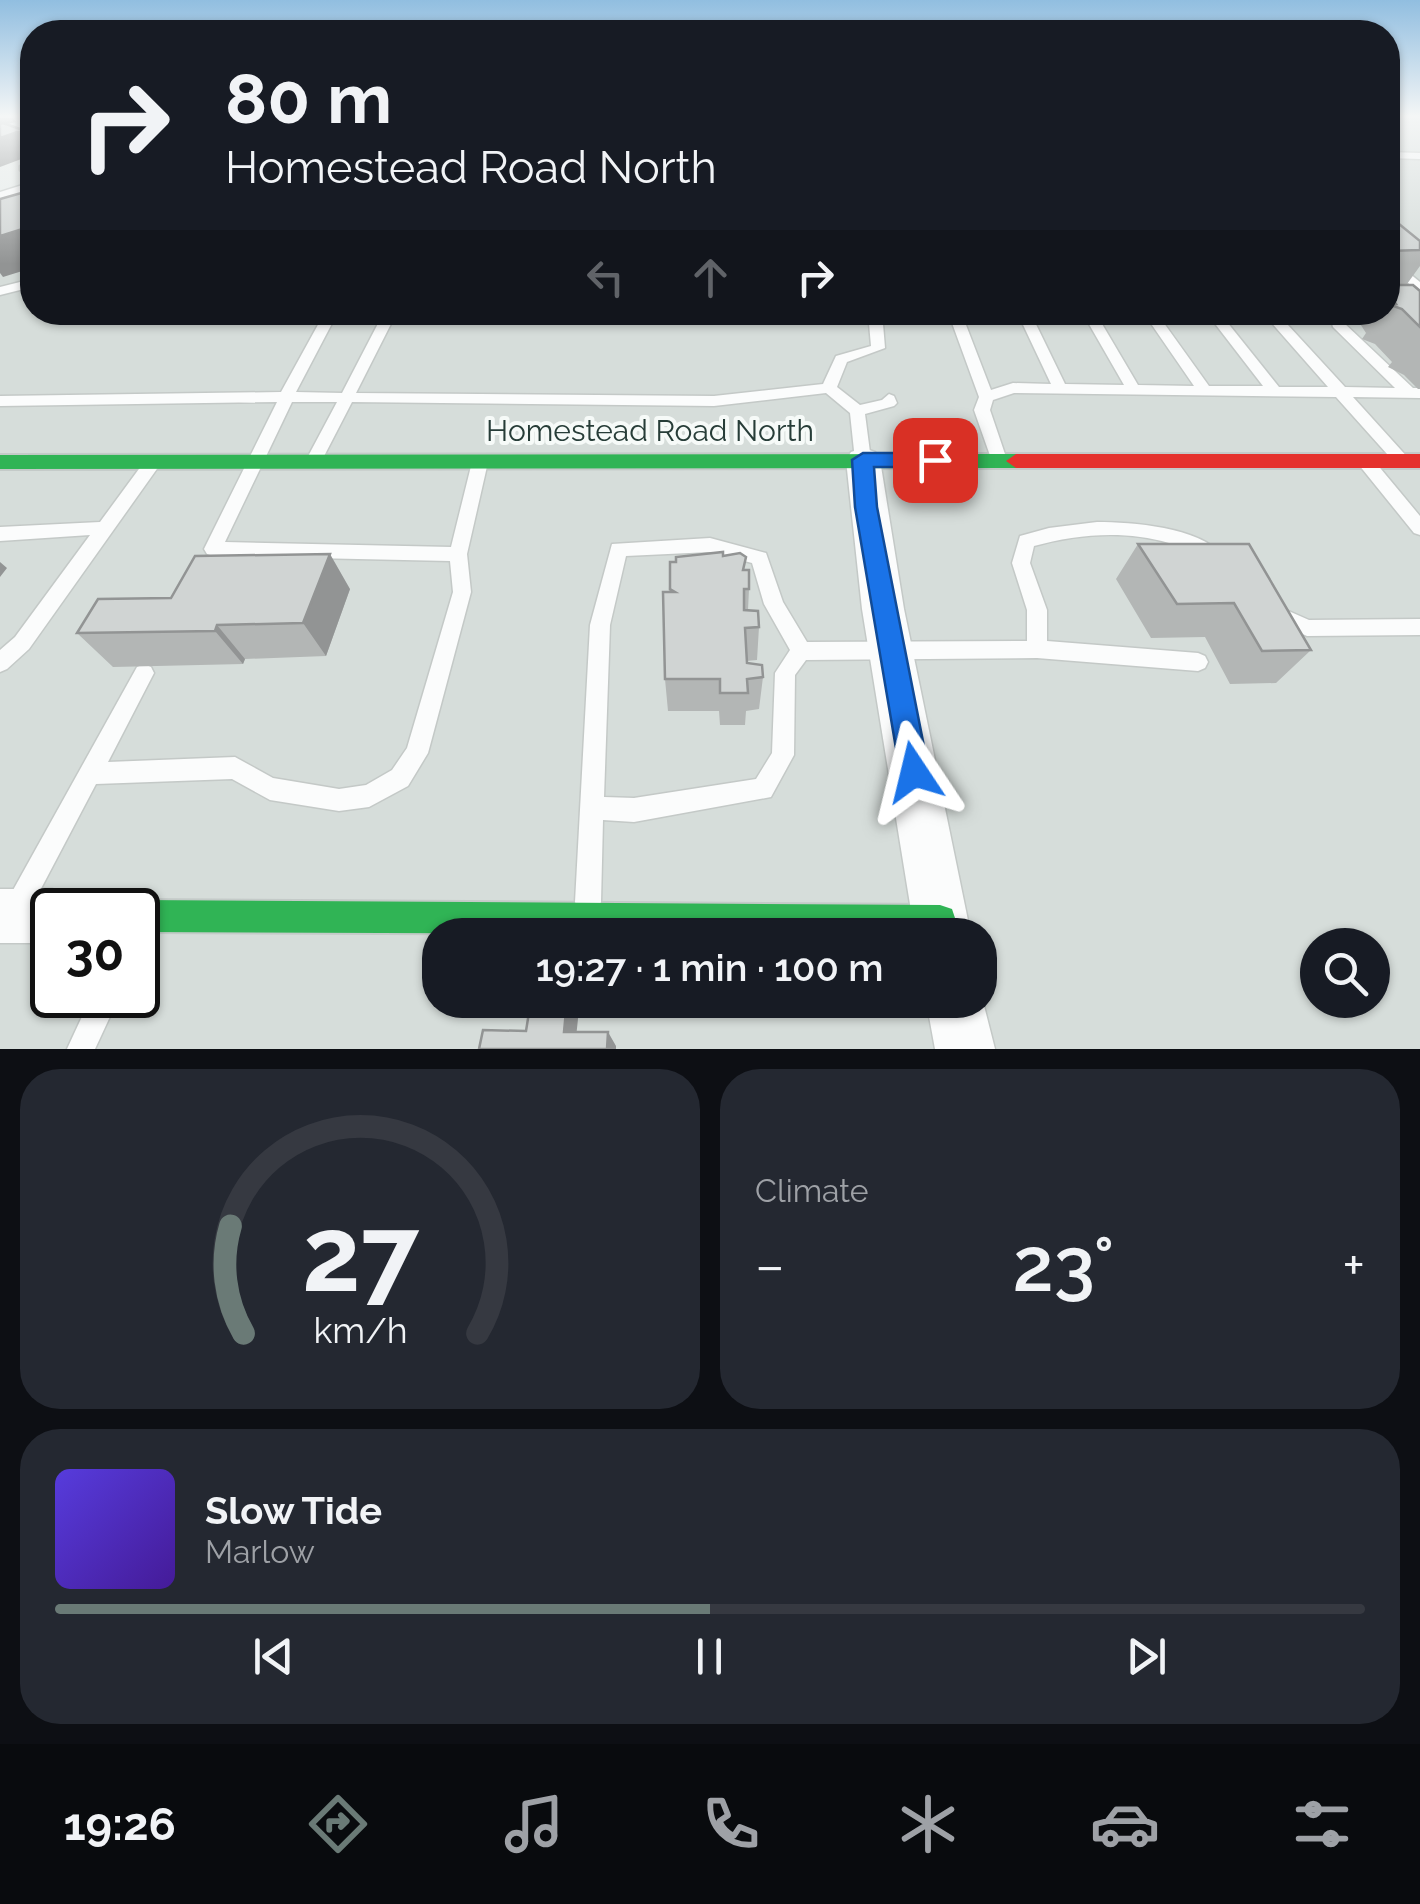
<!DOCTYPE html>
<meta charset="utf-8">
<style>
body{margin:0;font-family:Raleway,sans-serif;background:#242831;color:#f1f3f6;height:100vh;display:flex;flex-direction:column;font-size:38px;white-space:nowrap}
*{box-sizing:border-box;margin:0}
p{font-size:32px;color:#9ea1a6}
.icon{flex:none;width:55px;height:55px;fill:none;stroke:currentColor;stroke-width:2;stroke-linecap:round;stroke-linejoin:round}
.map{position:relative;height:1049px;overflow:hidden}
.side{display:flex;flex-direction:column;gap:20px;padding:20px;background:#0d0f14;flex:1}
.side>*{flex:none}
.guide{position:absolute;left:20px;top:20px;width:1380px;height:305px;border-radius:40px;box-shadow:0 2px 8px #0004;background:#171b24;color:#f1f3f6;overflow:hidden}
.tools{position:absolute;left:1300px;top:928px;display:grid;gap:20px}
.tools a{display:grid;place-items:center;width:90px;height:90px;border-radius:50%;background:#171b24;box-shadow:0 2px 8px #0004;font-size:50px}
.speed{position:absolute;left:30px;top:888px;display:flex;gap:20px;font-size:50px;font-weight:700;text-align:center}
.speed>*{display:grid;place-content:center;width:130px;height:130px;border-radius:50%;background:#171b24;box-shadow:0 2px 8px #0004;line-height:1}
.speed .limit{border:5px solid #111;border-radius:15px;background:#fff;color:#111}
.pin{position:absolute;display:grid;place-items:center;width:85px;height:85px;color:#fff;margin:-42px;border-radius:20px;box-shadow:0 5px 15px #0006}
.me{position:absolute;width:110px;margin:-55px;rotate:350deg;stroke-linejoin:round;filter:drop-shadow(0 0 8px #0008)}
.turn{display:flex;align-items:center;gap:35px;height:210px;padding:0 40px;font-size:45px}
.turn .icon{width:130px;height:130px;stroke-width:2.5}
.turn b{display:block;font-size:70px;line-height:85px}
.lanes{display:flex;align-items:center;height:95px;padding:0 40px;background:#0003;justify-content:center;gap:50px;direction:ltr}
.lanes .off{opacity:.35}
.big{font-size:75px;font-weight:600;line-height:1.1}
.side .widget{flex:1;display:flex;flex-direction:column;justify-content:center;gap:15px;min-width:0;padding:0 35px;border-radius:40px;background:#242831}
.side .dial{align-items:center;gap:0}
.dial svg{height:260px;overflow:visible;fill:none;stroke:#363941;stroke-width:7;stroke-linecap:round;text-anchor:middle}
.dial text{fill:#f1f3f6;stroke:none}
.song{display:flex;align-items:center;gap:30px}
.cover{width:120px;height:120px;border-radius:15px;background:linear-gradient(135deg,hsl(250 70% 55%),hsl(260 70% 35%))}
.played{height:10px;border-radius:5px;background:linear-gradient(90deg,#6a7a76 50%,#363941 50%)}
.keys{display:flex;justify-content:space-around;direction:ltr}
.heat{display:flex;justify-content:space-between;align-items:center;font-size:55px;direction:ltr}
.side .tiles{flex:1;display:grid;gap:20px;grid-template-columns:1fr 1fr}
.widget:last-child{grid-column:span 2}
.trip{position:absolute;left:422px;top:918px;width:575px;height:100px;border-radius:40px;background:#171b24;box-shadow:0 2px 8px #0004;font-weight:600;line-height:100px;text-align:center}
.dock{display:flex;height:160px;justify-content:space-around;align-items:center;background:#090b0e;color:#9ea1a6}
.dock .icon{width:70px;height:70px}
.dock .selected{color:#6a7a76}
.dock b{font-size:45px;color:#f1f3f6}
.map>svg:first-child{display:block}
.built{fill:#d6ddda;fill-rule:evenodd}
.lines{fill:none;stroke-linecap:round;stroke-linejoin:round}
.lane-casing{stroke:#c4c9c7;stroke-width:3}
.street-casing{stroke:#c4c9c7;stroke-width:3}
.fast-casing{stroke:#c4cac8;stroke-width:4}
.jam-casing{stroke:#c4cac8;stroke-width:4}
.lane{fill:#fbfcfc;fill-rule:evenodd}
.street{fill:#fbfcfc;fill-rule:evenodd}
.fast{fill:#30b455;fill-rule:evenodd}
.jam{fill:#e5322d;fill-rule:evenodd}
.wall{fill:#b3b6b5}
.shaded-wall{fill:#929494}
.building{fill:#d0d4d3;stroke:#929494;stroke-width:2.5}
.route{fill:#1a73e8;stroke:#114b97;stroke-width:2.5}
.labels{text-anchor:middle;stroke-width:8;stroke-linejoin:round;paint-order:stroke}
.street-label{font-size:30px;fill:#273d38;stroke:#f6faf8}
</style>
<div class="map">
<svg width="1420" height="1049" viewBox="0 0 1420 1049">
<rect width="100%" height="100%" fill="#e7ecea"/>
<path class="built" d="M1388 117H1420V1049H0V199L32 189V312H1388ZM52 910H138V995H52ZM440 935H980V1000H440ZM1318 945H1372V1000H1318Z"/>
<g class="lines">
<defs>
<path id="lane" d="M1388 152 1420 153V159L1388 158Z
M20 166H28L32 171V180L20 170Z
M1388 256 1420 282V293L1388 266Z
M32 279V287L0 295V287Z
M325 312H338L296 392 342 393 384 312H397L356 393 714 396 823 384 836 356 871 346 868 312H882L885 348 847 362 837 387 860 405 882 400 889 394 894 396 897 403 894 406 865 414 871 460 863 466 855 460 850 413 826 393 714 406 352 402 321 462 313 468 305 462 337 402H292L225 542 451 547 472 462 480 456 488 462 467 554 471 592 428 753 408 786 369 807 339 811 270 800 232 779 96 784 25 919 16 923 7 919 3 910 7 901 137 667 144 664 151 667 154 673 108 762 235 757 273 778 339 789 366 785 392 770 407 748 453 592 450 561 213 556 207 554 204 549 277 402 0 406V396L281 392Z
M948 312H961L991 390 1013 383 1051 384 1017 312H1030L1065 384 1124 385 1082 312H1095L1138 385 1194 386 1143 312H1156L1209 386H1263L1206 312H1219L1279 387H1328L1262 312H1276L1345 387 1395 388 1333 327 1329 312H1342L1344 323 1413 388H1420V398L1353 397 1410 460 1408 464H1396L1336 397 1014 393 993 400 990 410 1007 460 1005 464H993L974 410 979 397Z
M1365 455 1371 457 1420 516V535L1414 533 1359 465 1357 461 1359 457Z
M153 456 161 462 159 466 29 649 7 669 0 672V650L15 637 90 535 0 541V527L100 522 147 458Z
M1097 522C1132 522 1199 527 1222 555L1219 560 1213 562C1198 557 1184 548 1169 543 1125 530 1077 534 1034 546L1030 563 1047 610V641L1198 653 1205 656 1208 662 1205 668 1198 671 1037 658 806 660 795 675 794 755 771 797 634 822 603 820 601 902 597 911 588 915 579 911 575 902 590 625 612 544 710 538 766 553 783 602 807 642 1027 641V610L1012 563 1020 536 1049 528ZM710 552 752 563 764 604 790 650 775 673 772 753 756 779 634 798 604 797 610 625 626 556Z
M1275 605 1309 620 1420 619V635L1307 636 1268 619 1265 613 1268 607Z
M92 995H120L95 1049H67Z"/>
<path id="street" d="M32 182V196L0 206V192Z
M863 448 875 452 880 460 904 609 971 935H915L862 609 846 460 851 452Z
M0 889H52L71 897 77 910H52V943H0Z
M980 990 995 1049H935L926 1000H980Z"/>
<path id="fast" d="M1016 454 1026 461 1016 468 0 469V455Z
M138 900 940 905 952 909 956 921 952 933 946 935 138 932V910H124L126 904Z"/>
<path id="jam" d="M1016 454H1420V468H1016L1006 461Z"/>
</defs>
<use href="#lane" class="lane-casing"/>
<use href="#street" class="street-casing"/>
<use href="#fast" class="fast-casing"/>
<use href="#jam" class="jam-casing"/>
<use href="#lane" class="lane"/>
<use href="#street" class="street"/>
<use href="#fast" class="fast"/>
<use href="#jam" class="jam"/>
</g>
<path class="wall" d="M1388 215 1420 241V266L1407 284 1388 285Z
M1388 285 1420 291V389H1418L1404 375 1388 367 1392 362 1375 344 1362 339 1366 333 1357 319 1362 312H1388Z
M1138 544 1311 650 1276 683 1230 684 1205 637 1151 638 1116 579Z
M723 556 745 570 749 589 748 610 759 627 757 660 746 661 747 663 763 677 759 709 746 711 745 725H720L719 711H668L665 679 670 562Z
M350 589 326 656 245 659 243 664 113 667 77 633 171 598Z"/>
<path class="shaded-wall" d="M0 118H13L16 122 0 126Z
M23 130 32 145V155L0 167V134Z
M32 226V268L3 277 0 273V236Z
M330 554 350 589 326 656 303 623Z
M0 562 7 568 0 577Z
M217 625 245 659 243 664 215 631Z
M567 1000H580L575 1047 564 1032Z
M608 1032 616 1046V1049H607Z"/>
<path class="building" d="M3 123 23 130 0 138V124Z
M32 190V226L0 236V199Z
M1388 215 1420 241V250L1388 251Z
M1388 285H1413L1420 291V327L1402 309 1388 304H1396L1388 292Z
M1138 544H1249L1311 650 1262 651 1234 603 1177 604Z
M723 552V556L740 553 746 557 743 570H749V589H744V610L758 611 759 627 745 628 747 663 762 665 763 677 747 679 748 693H720V679H665L663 592H675L670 589V562H676V557Z
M330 554 303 623 217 625 215 631 77 633 98 599 171 598 195 556Z
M531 1000H567L564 1032H608L607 1049H479L483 1030 526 1031Z"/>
<linearGradient id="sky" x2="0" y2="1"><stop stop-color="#91bee0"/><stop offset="0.44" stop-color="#f4f6f6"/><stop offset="1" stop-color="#f4f6f6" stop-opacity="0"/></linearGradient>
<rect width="1420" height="264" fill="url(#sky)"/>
<path class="route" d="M863 453H935L945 460 935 467H874L877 507 929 772 925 782 914 786 904 782 900 772 855 507 852 460Z"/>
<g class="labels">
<g class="street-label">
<text x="650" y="441">Homestead Road North</text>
</g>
</g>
</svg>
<div class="tools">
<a><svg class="icon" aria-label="search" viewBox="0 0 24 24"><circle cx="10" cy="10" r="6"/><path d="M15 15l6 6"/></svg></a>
</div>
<div class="speed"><div class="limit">30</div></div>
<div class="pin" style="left:935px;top:460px;background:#d93025"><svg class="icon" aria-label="arrive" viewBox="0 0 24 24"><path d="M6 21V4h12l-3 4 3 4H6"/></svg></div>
<svg class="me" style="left:914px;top:772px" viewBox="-20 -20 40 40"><path d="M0-17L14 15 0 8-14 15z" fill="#1a73e8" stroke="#fff" stroke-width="4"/></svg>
<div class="trip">19:27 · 1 min · 100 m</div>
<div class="guide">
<div class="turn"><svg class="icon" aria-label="right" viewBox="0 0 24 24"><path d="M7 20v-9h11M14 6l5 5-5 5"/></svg><div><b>80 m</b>Homestead Road North</div></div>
<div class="lanes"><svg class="icon off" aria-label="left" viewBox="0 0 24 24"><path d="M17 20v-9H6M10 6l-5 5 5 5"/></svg><svg class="icon off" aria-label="ahead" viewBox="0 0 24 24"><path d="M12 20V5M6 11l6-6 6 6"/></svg><svg class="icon" aria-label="right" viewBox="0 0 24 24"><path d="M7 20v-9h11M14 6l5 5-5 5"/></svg></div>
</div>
</div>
<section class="side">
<div class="tiles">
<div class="widget dial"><svg viewBox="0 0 100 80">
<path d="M14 69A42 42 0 1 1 86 69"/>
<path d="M14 69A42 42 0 0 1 10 36" stroke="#6a7a76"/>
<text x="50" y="56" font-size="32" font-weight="700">27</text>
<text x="50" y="72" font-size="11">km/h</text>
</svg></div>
<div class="widget"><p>Climate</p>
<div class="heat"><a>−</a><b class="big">23°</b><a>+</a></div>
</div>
<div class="widget">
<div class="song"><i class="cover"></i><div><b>Slow Tide</b><p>Marlow</p></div></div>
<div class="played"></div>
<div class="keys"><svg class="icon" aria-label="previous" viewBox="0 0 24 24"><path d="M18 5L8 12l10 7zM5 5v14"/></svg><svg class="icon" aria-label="pause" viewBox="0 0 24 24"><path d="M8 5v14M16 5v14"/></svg><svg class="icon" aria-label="next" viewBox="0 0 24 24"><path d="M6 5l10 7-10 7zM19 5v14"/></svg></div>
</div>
</div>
</section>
<nav class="dock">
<b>19:26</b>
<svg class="icon selected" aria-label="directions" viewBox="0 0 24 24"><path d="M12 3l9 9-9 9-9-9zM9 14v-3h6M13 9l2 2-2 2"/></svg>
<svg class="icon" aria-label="music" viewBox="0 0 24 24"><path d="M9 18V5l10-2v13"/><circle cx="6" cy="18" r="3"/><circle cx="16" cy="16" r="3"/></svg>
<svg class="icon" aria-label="phone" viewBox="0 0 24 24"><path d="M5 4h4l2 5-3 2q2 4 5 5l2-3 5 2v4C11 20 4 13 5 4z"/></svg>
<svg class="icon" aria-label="climate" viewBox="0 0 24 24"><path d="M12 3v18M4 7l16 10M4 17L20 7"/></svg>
<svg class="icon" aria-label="car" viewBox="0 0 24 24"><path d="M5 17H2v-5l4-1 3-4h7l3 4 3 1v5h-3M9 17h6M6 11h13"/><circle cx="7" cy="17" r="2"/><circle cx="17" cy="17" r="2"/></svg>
<svg class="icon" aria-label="filters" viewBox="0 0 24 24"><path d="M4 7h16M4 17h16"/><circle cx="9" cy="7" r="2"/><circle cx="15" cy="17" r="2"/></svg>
</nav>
